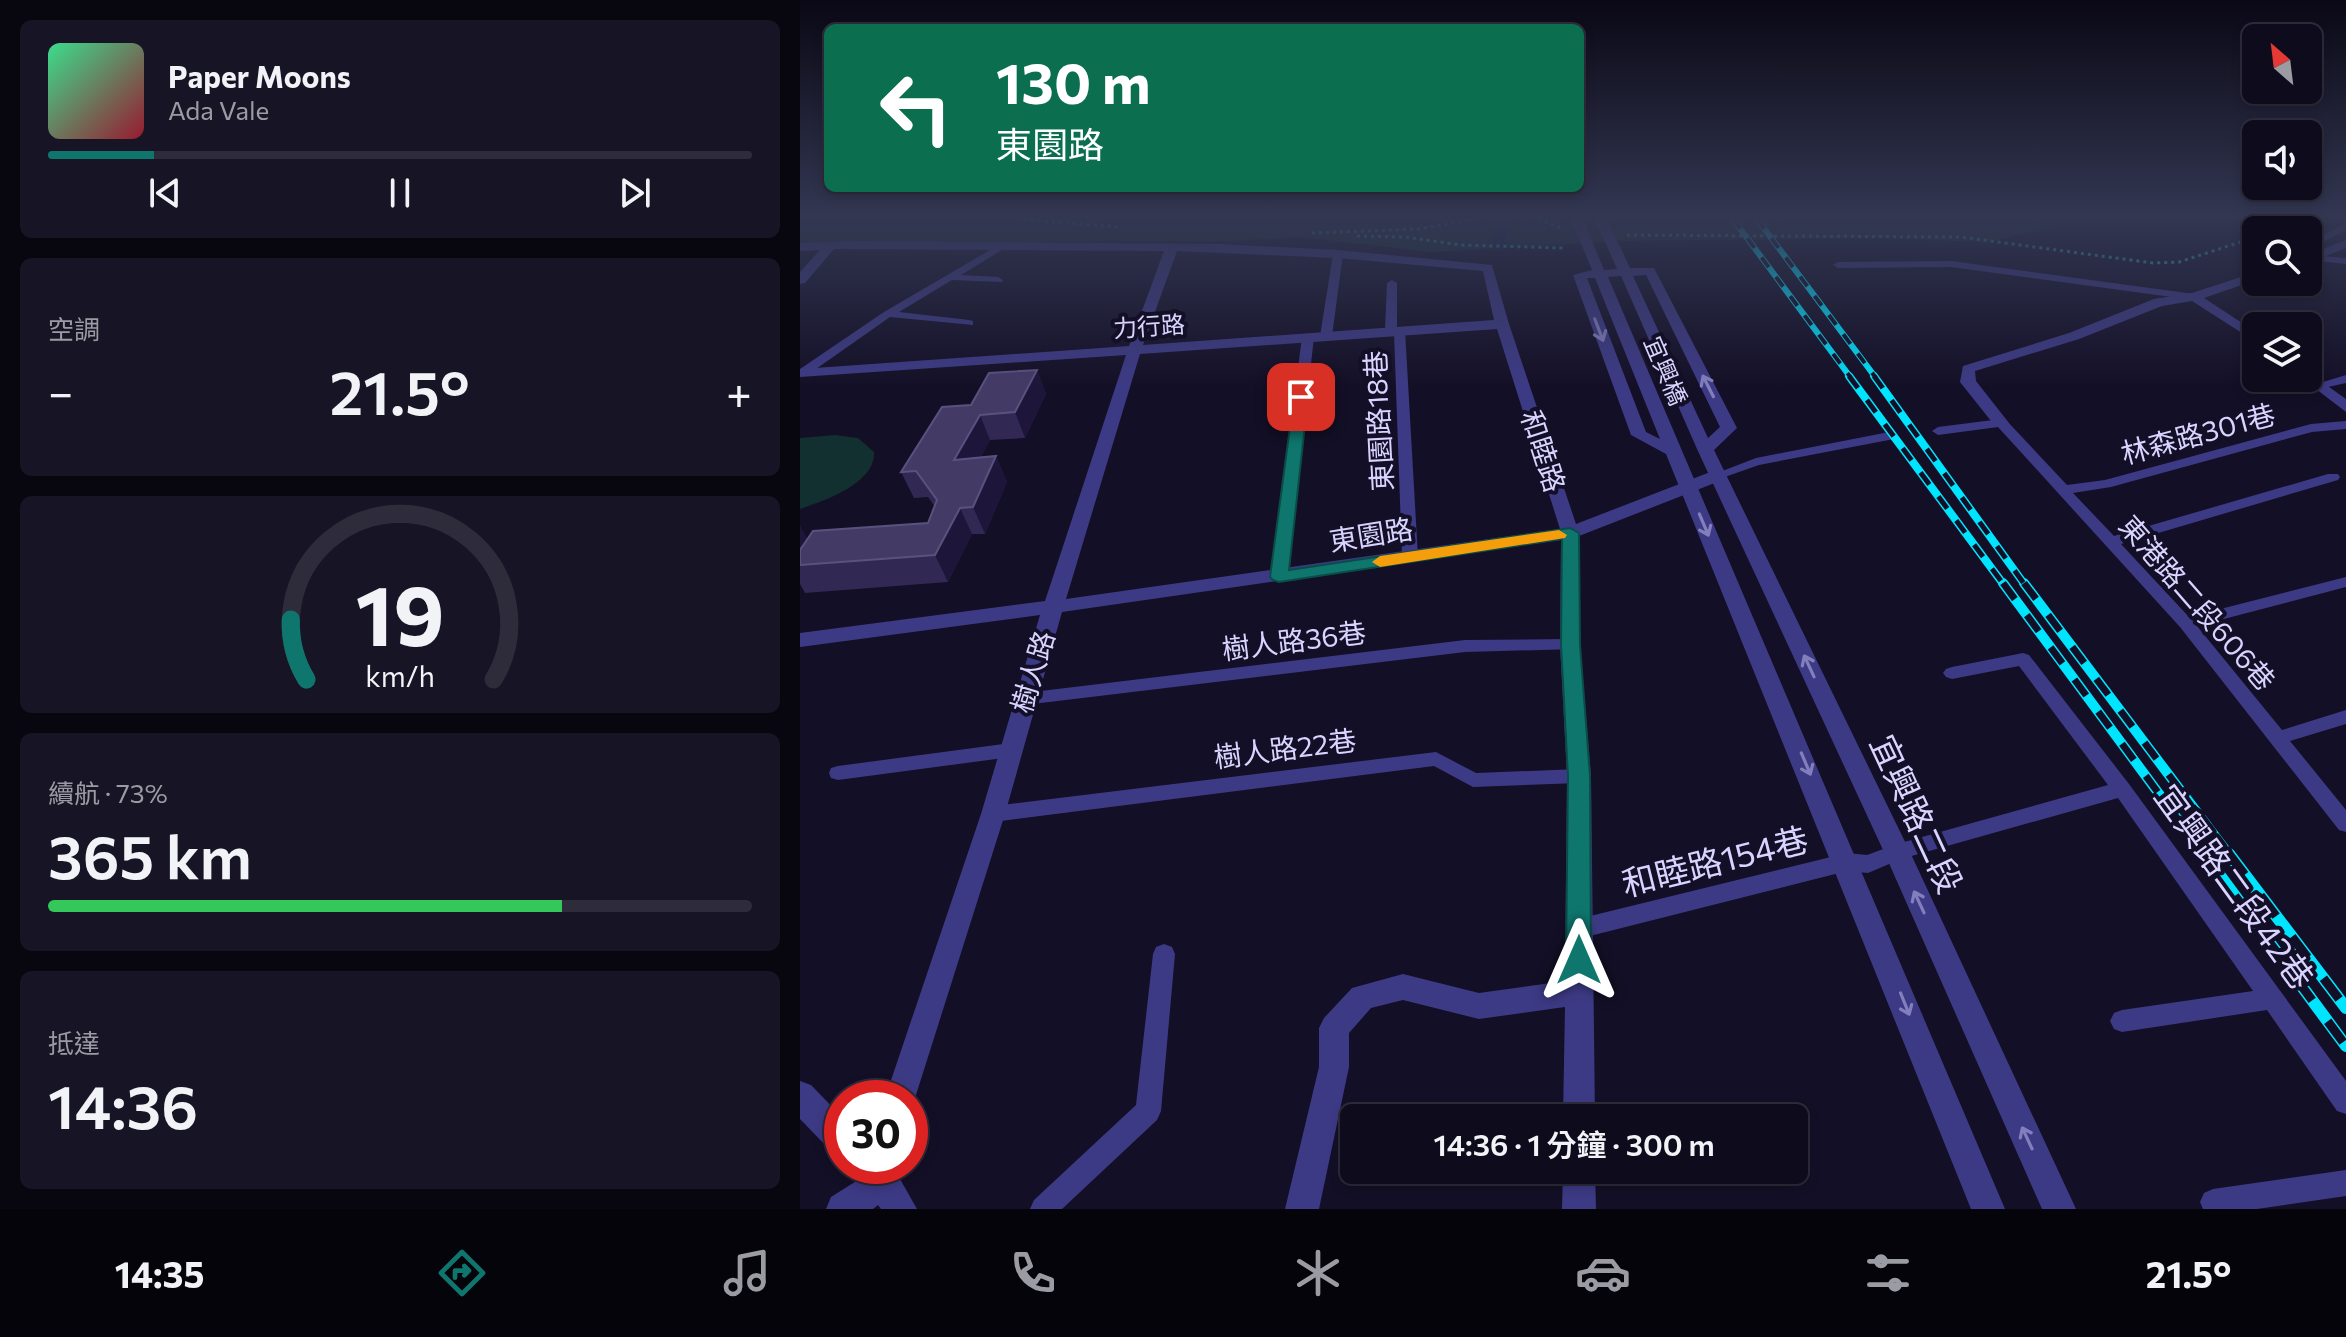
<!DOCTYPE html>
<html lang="zh-TW">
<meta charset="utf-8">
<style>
body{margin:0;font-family:Commissioner,"Noto Sans TC",sans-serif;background:#171425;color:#f1f3f6;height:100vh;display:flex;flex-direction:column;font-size:30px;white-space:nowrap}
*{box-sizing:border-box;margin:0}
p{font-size:26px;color:#9b9ba3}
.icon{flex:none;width:44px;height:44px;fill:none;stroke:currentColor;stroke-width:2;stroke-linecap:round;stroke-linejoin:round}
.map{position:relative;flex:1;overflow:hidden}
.sheet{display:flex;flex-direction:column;gap:20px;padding:20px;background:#08060f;width:800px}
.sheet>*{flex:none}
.guide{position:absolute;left:24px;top:24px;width:760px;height:168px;border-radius:12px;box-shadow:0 4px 12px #0003,0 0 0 2px #2e2b3b;background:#0b6e4f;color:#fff;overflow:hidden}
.needle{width:52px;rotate:332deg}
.fabs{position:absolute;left:1442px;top:24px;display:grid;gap:16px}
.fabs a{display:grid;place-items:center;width:80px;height:80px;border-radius:12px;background:#0e0b1c;box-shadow:0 4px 12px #0003,0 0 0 2px #2e2b3b;font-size:40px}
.speed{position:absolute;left:24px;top:1080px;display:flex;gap:16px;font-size:40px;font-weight:700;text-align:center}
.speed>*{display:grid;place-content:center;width:104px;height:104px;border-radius:50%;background:#0e0b1c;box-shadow:0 4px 12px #0003,0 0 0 2px #2e2b3b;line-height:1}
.speed .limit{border:12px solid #d22;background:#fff;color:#111}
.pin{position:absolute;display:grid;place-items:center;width:68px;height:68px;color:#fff;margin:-34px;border-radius:16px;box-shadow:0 4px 12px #0006}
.me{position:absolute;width:88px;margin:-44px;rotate:0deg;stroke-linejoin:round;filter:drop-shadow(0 0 6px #0008)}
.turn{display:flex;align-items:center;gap:28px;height:168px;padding:0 40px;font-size:36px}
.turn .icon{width:104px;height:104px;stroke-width:2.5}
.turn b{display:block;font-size:56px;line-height:68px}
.big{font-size:60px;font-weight:600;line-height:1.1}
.sheet .card{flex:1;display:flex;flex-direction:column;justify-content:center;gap:12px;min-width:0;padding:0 28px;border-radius:12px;background:#171425}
.sheet .dial{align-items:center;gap:0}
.dial svg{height:208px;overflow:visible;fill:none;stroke:#2e2b3b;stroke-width:7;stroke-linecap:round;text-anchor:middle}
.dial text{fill:#f1f3f6;stroke:none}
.song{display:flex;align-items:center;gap:24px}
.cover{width:96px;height:96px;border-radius:12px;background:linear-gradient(135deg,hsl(150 70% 55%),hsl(350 70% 35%))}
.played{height:8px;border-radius:4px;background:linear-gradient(90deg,#0f766e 15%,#2e2b3b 15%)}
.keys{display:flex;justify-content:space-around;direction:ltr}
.heat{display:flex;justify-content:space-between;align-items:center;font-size:44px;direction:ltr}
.charge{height:12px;border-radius:6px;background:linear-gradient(90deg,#34c759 73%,#2e2b3b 0)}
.trip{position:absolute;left:540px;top:1104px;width:468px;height:80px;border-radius:12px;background:#0e0b1c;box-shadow:0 4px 12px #0003,0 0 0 2px #2e2b3b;font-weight:600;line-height:80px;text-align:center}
.tab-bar{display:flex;height:128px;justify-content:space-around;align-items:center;background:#06040b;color:#9b9ba3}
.tab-bar .icon{width:56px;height:56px}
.tab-bar .on{color:#0f766e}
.tab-bar b{font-size:36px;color:#f1f3f6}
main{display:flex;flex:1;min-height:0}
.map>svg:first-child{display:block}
.green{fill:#12302f}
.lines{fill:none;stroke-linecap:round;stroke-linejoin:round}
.canal{fill:#0a1f44;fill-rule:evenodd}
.path{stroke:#2fb8b0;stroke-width:3;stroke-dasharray:3 4;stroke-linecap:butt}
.service{fill:#3d3a85;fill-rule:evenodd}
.minor{fill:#3d3a85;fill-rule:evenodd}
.tertiary{fill:#3d3a85;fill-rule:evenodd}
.rail-far3-casing{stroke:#00e5ff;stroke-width:6}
.rail-far2-casing{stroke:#00e5ff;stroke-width:8}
.rail-far1-casing{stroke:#00e5ff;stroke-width:10}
.rail-casing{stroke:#00e5ff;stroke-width:12}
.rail-far3{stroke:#130f26;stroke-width:4;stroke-dasharray:12;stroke-linecap:butt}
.rail-far2{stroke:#130f26;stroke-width:5;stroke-dasharray:15;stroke-linecap:butt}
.rail-far1{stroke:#130f26;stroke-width:7;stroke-dasharray:20;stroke-linecap:butt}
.rail{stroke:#130f26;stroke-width:9;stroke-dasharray:26;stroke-linecap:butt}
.wall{fill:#312854}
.shaded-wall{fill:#1d163a}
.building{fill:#433a66;stroke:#5a527e;stroke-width:2}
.oneway{stroke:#837fbc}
.route{fill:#0f766e;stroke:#0a4d48;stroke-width:2}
.slow{fill:#f59e0b}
.labels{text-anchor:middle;stroke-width:8;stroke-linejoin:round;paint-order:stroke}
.far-street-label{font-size:24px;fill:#d9d4ff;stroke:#130f26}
.street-label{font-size:28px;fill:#d9d4ff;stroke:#130f26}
.near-street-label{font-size:34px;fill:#d9d4ff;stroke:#130f26}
</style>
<main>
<section class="sheet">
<div class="card">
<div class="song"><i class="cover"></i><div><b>Paper Moons</b><p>Ada Vale</p></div></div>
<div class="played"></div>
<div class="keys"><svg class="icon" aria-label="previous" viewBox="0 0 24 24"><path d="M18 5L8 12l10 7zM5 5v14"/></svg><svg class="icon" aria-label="pause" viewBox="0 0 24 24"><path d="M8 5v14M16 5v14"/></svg><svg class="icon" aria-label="next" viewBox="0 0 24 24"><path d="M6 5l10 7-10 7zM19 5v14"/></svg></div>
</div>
<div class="card"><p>空調</p>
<div class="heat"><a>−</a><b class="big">21.5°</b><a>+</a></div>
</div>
<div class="card dial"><svg viewBox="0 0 100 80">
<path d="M14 69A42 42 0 1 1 86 69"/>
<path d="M14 69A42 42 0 0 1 8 46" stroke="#0f766e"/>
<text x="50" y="56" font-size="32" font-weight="700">19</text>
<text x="50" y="72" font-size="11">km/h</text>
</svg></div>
<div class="card"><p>續航 · 73%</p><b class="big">365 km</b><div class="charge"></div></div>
<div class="card"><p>抵達</p><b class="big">14:36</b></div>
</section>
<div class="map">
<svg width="1546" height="1209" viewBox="0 0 1546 1209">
<rect width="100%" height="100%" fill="#130f26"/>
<path class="green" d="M0 219H1283L1189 242 1069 238 822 241 630 252 500 237 435 241 0 243Z
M35 435 58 438 74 452C76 483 24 501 0 509V438Z"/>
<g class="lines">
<path class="canal" d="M692 219H708L706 250H694L692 246Z"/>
<path class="path" d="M217 219 319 227
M738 219 761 228
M1476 230 1504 219
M512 233 619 229 674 219
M827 235 1161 237 1353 263 1379 262 1456 237
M557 236 605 237 661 245 765 248"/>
<path class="service" d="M1546 223V230L1508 250V243Z
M202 243 207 246 205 248 161 275 198 277 203 280 202 282 152 280 99 312 169 320 173 321V325L90 317 6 376H0V369L84 312Z
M538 251 543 254 532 336 526 339 520 336 533 254Z
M1510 255 1546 258V264L1508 260Z
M1151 261 1394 294 1399 297 1394 300 1151 267 1038 268 1033 265 1038 262Z
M592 280 597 283V327L605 330 618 557 610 562 602 557 594 333 585 330 587 283Z
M508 334 514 337 487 577 479 582 471 577 502 337Z
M1546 375V383L1519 389 1513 385Z
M1201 419 1206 420 1267 485 1305 480 1511 424 1546 421V429L1512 432 1311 487 1273 493 1314 536 1528 474H1538L1540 477 1538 480 1321 544 1389 617 1546 577V587L1397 626 1482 730 1546 710V724L1490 741 1546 810V832L1539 830 1380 627 1198 427 1138 435 1132 431 1138 427Z
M1089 432 1096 436 1094 439 959 465 919 479 912 475 956 458Z
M770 639 778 645 776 649 665 652 224 705 218 703 215 699 218 695 224 693 665 640Z
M1223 653 1229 655 1329 784 1546 1081V1114L1537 1111 1467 1010 1322 1032 1314 1029 1310 1021 1314 1013 1322 1010 1453 991 1318 798 1101 859 1068 873 1047 871 778 939 770 936 767 929 770 922 778 919 1047 853 1067 855 1097 844 1308 785 1219 666 1152 679 1146 677 1143 673 1146 669 1152 667Z
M211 743 218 745 220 750 218 755 211 757 38 780 31 778 29 773 31 768 38 766Z
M636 752 676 773 779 769 786 771 789 776 786 781 779 783 673 787 634 766 193 822 186 820 183 814 186 808 193 806Z
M364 944 372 947 375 954 361 1111 357 1120 262 1209H230L234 1200 336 1105 353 954 356 947Z
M1546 1170V1196L1457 1209H1403L1400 1202 1404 1193 1413 1189Z"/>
<path class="minor" d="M1546 240V248L1508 263V255Z
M58 241 420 244 538 250 692 265 709 324 776 524 913 471H925L928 475 925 479 779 536 780 645 791 776 795 1118H763L765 1007 679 1019 603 1000 571 1008 549 1033V1067L519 1209H485L519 1067V1028L524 1018 552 988 603 974 679 993 765 981 767 776 760 645 761 540 262 612 205 814 115 1098 110 1109V1098H85L181 814 240 615 0 647V633L245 601 326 355 0 377V369L329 346 364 251 34 249 5 283 0 284V272L20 250 0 251V243ZM377 251 538 258 683 271 694 320 343 345ZM697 329 760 529 266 599 340 354Z
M1456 272V280L1404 298 1456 332V342L1392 301 1362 306 1279 339 1175 371 1176 381 1209 423 1201 428 1195 426 1160 382 1163 366 1269 333 1354 299 1392 293Z
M1508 372 1546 399V412L1503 379 1508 378Z
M0 1081 11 1085 42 1117V1156L31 1151 0 1119Z
M51 1166H102L100 1179 117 1209H81L78 1205 73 1209H26L31 1197 58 1180Z
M763 1170H795L796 1209H762Z"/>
<path class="tertiary" d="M771 219H783L804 270 817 269 795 219H807L830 268H854L937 428 914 450 1110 852 1276 1209H1242L1084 852 897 449 821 276 808 277 1205 1209H1171L866 454 831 435 773 275 792 270ZM846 275 920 427 908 438 833 276ZM787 278H795L860 439 846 432Z"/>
<defs>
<path id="rail-far3" d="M933 219 1051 378
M957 219 1076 378"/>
<path id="rail-far2" d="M1049 376 1204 585
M1074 376 1225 585"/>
<path id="rail-far1" d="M1203 583 1405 856
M1224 583 1430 856"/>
<path id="rail" d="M1404 854 1546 1046
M1429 854 1546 1008"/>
</defs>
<use href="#rail-far3" class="rail-far3-casing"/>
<use href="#rail-far2" class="rail-far2-casing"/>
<use href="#rail-far1" class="rail-far1-casing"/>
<use href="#rail" class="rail-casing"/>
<use href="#rail-far3" class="rail-far3"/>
<use href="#rail-far2" class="rail-far2"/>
<use href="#rail-far1" class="rail-far1"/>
<use href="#rail" class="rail"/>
</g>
<path class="wall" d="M237 370 246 394 225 438 190 440 181 457 196 456 207 482 185 534H172L148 582 5 593 0 584V526L7 539 128 523 135 507 128 497 114 498 101 472 171 405Z"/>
<path class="shaded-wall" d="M237 370 246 394 225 438 215 412Z
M180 415 190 440 166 486 154 460Z
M196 456 207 482 185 534 173 507Z
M160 508 172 534 148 582 135 555Z
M0 526 12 548 0 564Z"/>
<path class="building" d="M237 370 215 412 180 415 154 460 196 456 173 507 160 508 135 555 0 565V550L13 531 128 523 137 500 116 471 101 472 142 407 171 405 189 373Z"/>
<defs><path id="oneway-shaft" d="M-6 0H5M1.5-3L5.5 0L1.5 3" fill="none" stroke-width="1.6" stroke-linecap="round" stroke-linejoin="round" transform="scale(2)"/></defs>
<g class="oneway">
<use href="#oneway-shaft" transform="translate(799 330) rotate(69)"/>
<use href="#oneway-shaft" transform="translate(908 386) rotate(-117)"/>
<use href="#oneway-shaft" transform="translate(904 525) rotate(67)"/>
<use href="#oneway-shaft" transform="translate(1009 666) rotate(-115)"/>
<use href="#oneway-shaft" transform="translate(1006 764) rotate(67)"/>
<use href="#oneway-shaft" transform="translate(1119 902) rotate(-115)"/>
<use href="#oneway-shaft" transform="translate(1105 1004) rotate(68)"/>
<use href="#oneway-shaft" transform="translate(1227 1138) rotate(-115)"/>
</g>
<linearGradient id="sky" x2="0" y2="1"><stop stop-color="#0a0815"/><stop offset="0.56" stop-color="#333752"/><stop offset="1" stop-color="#333752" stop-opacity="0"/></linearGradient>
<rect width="1546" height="388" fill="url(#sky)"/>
<path class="route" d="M501 393 508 397 489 570 770 528 779 533 780 645 790 776 791 960 788 968 779 972 770 968 766 960 768 776 761 645 762 539 479 582 473 580 470 577 494 397Z"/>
<path class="slow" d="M759 530 767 535 765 538 580 567 572 562 580 556Z"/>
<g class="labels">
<g class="far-street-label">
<text transform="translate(349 327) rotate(-4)" y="8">力行路</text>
<text transform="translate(865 371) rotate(67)" y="8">宜興橋</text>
</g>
<g class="street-label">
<text transform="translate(579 421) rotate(-93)" y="10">東園路18巷</text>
<text transform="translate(1398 434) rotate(-15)" y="10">林森路301巷</text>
<text transform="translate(743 451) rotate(72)" y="10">和睦路</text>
<text transform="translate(571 535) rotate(-9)" y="10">東園路</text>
<text transform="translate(1397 603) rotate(49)" y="10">東港路二段606巷</text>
<text transform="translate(494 641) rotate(-7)" y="10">樹人路36巷</text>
<text transform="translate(233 672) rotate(-73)" y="10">樹人路</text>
<text transform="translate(485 749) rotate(-7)" y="10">樹人路22巷</text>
</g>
<g class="near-street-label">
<text transform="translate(1116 814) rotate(65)" y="12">宜興路二段</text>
<text transform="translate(915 862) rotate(-14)" y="12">和睦路154巷</text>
<text transform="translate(1434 887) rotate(54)" y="12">宜興路二段42巷</text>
</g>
</g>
</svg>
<div class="fabs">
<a><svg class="needle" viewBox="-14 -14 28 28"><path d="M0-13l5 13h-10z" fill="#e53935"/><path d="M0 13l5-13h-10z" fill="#9b9ba3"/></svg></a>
<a><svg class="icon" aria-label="sound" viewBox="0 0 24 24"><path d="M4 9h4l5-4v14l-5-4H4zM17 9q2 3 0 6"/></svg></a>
<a><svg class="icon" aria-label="search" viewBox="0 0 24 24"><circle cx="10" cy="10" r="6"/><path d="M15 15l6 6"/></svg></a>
<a><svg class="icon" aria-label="layers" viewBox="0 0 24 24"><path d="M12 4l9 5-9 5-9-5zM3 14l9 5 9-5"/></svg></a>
</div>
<div class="speed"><div class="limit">30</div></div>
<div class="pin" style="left:501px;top:397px;background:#d93025"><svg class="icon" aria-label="arrive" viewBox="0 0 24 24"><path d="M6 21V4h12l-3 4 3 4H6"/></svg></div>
<svg class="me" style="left:779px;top:960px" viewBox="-20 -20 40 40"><path d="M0-17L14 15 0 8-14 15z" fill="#0f766e" stroke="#fff" stroke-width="4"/></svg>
<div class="trip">14:36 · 1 分鐘 · 300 m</div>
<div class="guide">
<div class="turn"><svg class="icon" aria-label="left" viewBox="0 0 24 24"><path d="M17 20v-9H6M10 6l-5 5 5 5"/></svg><div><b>130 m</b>東園路</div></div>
</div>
</div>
</main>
<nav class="tab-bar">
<b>14:35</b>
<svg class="icon on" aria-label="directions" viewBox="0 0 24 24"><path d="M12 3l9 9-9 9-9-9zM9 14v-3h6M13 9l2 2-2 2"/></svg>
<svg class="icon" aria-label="music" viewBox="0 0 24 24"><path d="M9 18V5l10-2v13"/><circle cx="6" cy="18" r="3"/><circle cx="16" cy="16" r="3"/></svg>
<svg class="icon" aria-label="phone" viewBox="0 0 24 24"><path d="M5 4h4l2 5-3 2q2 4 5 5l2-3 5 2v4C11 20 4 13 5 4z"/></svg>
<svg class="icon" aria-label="climate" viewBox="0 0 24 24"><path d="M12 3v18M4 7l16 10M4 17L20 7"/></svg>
<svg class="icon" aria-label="car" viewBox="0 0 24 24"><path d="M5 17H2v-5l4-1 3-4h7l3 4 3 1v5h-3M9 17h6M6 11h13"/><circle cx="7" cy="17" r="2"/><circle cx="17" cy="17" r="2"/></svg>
<svg class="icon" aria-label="filters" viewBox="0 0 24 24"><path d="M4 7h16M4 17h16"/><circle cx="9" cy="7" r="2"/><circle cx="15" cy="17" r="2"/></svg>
<b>21.5°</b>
</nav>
